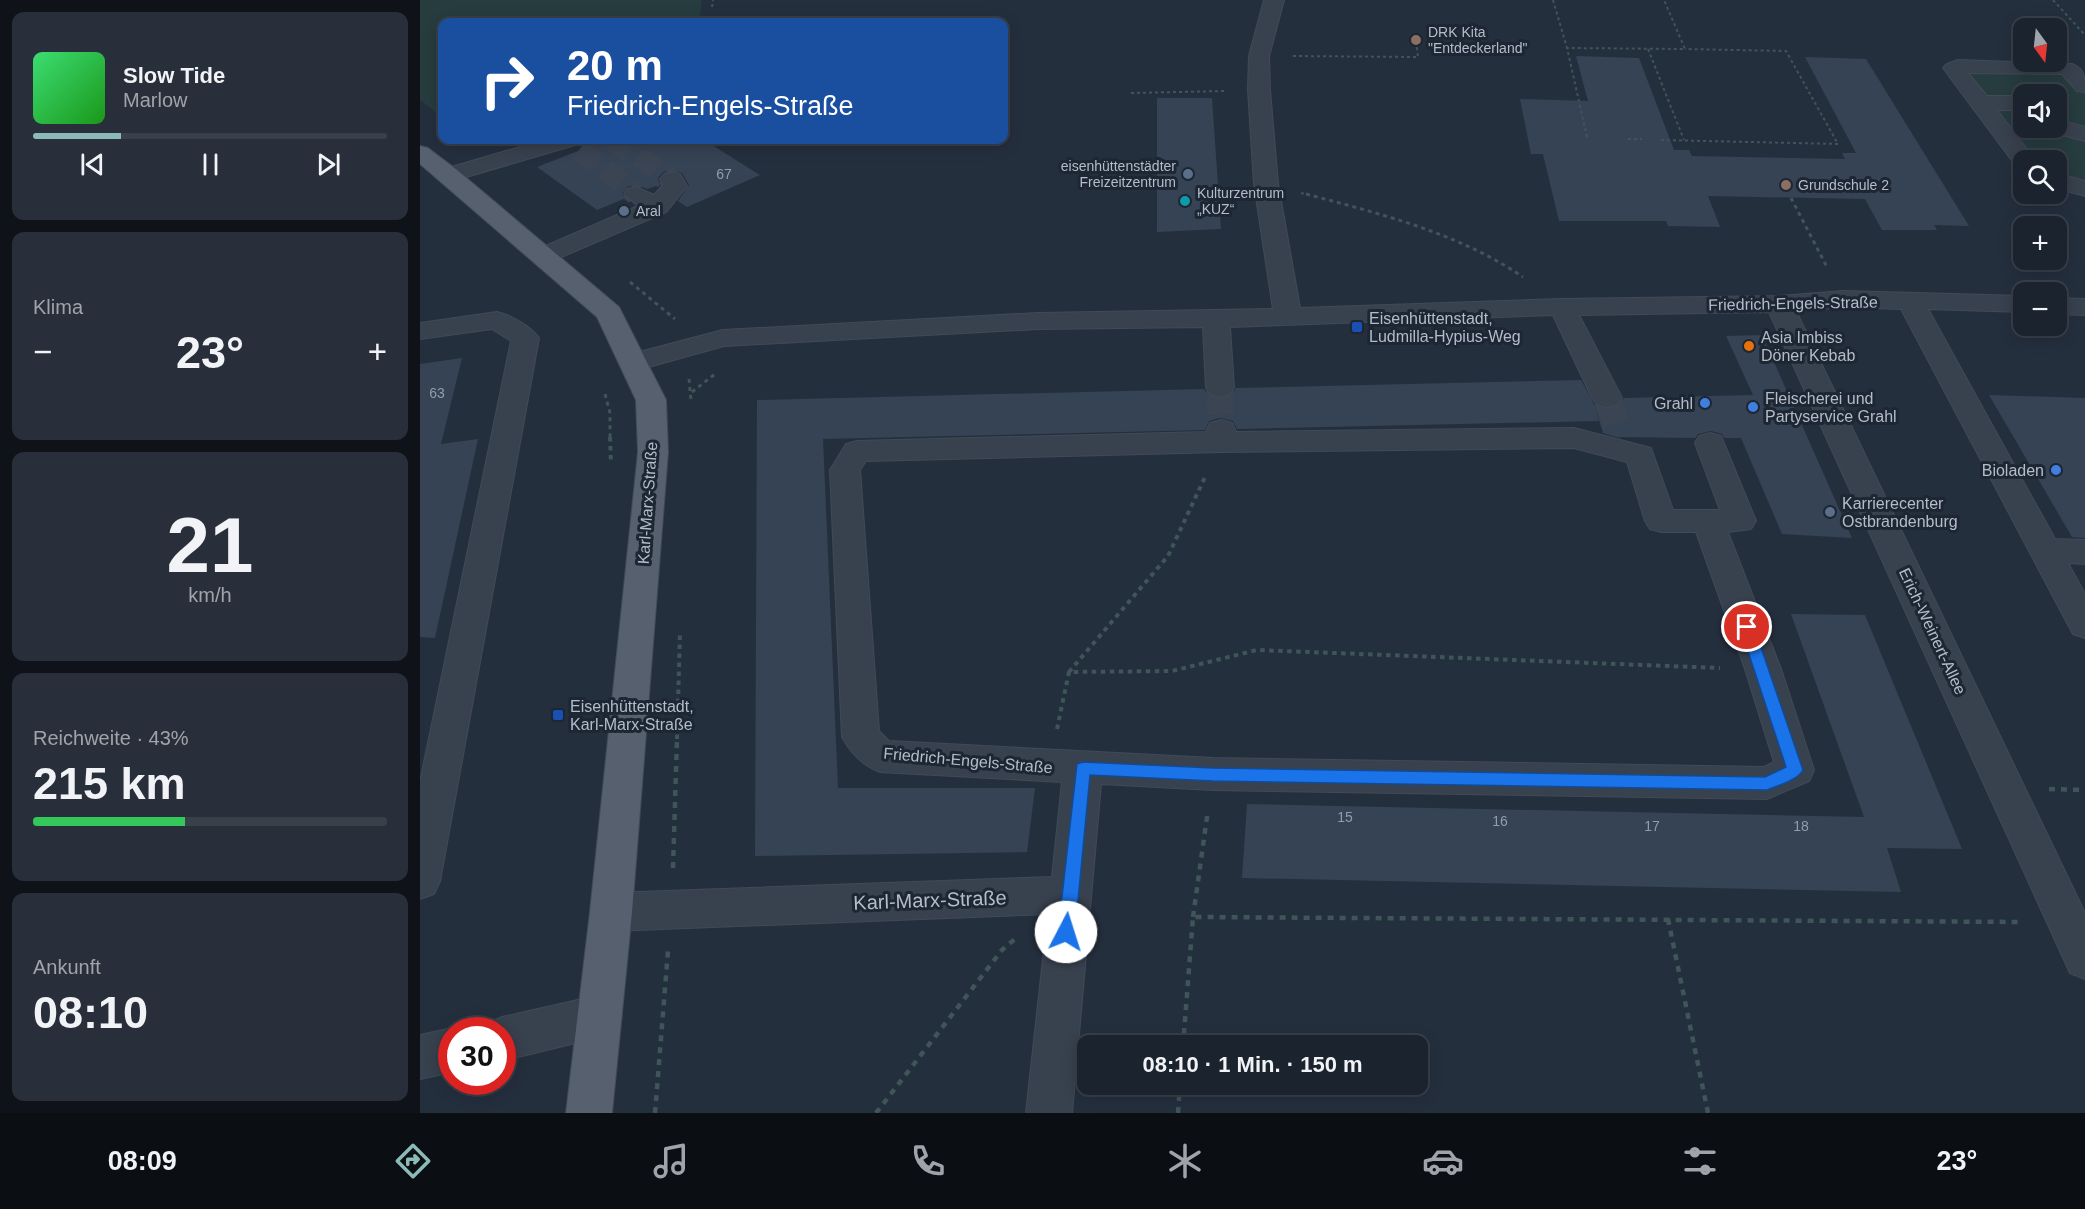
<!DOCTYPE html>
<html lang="de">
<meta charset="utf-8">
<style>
body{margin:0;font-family:Arial,sans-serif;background:#282f3a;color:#f1f3f6;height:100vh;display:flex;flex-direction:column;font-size:22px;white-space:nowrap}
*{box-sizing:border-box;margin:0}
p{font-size:20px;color:#a0a4aa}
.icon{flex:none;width:33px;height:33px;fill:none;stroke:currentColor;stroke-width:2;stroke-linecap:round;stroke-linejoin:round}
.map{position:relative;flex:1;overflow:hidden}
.sheet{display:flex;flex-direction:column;gap:12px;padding:12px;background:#0f1319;width:420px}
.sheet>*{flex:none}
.top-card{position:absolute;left:18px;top:18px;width:570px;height:126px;border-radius:12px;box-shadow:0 3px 15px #0003,0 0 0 2px #39404a;background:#1a4fa0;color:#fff;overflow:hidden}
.needle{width:39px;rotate:165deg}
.fabs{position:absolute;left:1593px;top:18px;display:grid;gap:12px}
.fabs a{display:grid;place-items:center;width:54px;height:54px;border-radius:12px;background:#1b232e;box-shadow:0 3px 15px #0003,0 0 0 2px #39404a;font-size:30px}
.speed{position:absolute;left:18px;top:1017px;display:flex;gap:12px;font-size:30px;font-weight:700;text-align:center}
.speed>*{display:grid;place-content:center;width:78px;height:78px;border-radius:50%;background:#1b232e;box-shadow:0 3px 15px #0003,0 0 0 2px #39404a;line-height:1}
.speed .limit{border:9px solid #d22;background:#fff;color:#111}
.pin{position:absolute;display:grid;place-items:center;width:51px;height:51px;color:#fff;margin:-26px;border:3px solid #fff;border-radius:50%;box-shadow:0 2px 6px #0007}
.me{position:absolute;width:66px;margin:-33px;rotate:5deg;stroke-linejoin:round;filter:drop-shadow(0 0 4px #0008)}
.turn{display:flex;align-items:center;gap:21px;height:126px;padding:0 30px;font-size:27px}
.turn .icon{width:78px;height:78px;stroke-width:2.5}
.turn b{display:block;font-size:42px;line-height:51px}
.big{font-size:45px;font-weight:800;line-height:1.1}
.sheet .card{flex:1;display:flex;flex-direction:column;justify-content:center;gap:9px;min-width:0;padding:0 21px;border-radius:12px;background:#282f3a}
.sheet .dial{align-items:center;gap:0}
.dial b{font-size:78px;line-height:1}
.song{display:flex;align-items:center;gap:18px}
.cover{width:72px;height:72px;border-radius:9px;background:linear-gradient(135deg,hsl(140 70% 55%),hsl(120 70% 35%))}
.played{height:6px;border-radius:3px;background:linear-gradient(90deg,#8bbbb9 25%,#39404a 25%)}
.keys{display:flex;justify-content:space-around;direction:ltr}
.heat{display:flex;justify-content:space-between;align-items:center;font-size:33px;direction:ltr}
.charge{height:9px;border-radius:4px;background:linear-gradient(90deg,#34c759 43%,#39404a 0)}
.trip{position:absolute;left:657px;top:1035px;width:351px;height:60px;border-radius:12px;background:#1b232e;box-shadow:0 3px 15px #0003,0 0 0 2px #39404a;font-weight:800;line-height:60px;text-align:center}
.menu{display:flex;height:96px;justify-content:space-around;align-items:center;background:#0b0e12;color:#a0a4aa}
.menu .icon{width:42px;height:42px}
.menu .current{color:#8bbbb9}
.menu b{font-size:27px;color:#f1f3f6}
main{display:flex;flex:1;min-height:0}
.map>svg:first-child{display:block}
.green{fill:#263c3f;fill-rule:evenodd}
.building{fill:#364354}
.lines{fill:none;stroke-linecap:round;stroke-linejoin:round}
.minor-tunnel-far1{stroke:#3a4453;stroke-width:22;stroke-dasharray:22 10;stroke-linecap:butt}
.minor-tunnel{stroke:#3a4453;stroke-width:27;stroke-dasharray:27 14;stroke-linecap:butt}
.minor-casing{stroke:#414a57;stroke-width:2}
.major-casing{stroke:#414a57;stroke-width:2}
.path-far3{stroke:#3f5557;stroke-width:2;stroke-dasharray:3 3;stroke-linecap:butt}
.path-far2{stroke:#3f5557;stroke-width:3;stroke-dasharray:4 4;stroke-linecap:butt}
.path-far1{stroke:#3f5557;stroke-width:4;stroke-dasharray:4.5 4.5;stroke-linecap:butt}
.path{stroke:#3f5557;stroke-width:4.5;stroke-dasharray:6 6;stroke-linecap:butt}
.minor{fill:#38414e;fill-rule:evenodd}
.major{fill:#56606e;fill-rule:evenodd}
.route{fill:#1a73e8;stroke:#114b97;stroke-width:1.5}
.education-dot{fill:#8d6e63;stroke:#1d2633;stroke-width:2}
.service-dot{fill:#5c6f8a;stroke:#1d2633;stroke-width:2}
.culture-dot{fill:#0f9aa8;stroke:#1d2633;stroke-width:2}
.transit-dot{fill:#1a4fb4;stroke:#1d2633;stroke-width:2}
.food-dot{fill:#e8710a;stroke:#1d2633;stroke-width:2}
.shop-dot{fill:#3f7fe0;stroke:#1d2633;stroke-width:2}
.labels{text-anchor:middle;stroke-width:6;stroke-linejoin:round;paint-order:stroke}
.far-poi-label{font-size:14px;fill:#b4bcc9;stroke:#1d2633;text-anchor:start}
.number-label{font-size:14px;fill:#929caa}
.street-label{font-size:16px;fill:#b4bcc9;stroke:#1d2633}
.poi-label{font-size:16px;fill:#b4bcc9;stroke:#1d2633;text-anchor:start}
.near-street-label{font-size:20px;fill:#b4bcc9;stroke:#1d2633}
</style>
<main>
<section class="sheet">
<div class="card">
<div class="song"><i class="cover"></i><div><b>Slow Tide</b><p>Marlow</p></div></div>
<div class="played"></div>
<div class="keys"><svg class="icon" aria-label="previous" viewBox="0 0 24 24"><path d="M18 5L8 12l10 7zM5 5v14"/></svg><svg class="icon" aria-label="pause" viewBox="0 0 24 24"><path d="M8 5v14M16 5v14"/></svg><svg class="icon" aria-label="next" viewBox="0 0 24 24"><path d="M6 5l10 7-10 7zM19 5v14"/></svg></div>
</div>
<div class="card"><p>Klima</p>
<div class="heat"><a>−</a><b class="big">23°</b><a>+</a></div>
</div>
<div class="card dial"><b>21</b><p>km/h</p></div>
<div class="card"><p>Reichweite · 43%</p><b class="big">215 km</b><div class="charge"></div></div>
<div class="card"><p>Ankunft</p><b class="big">08:10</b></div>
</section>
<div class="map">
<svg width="1665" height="1113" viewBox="0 0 1665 1113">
<rect width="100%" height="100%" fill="#242f3e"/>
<path class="green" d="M0 0H282L279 22H22V117L0 100Z
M1532 63 1660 71 1665 77V192L1637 184 1636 160H1604L1526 68V64ZM1604 94H1636V128H1604Z"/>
<path class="building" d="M1156 56 1219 58 1254 150H1269L1272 156 1425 159 1422 153H1436L1385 57 1446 59 1549 226 1514 225 1517 230H1462L1445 199 1288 196 1300 227 1248 226 1246 221H1139L1123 154H1111L1100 99 1168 101Z
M737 98H792L801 229 737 232Z
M186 140H219L226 144 236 140H284L340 175 267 207 258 201 269 185 262 173 251 170 243 172 238 178 240 185 238 187 236 186 227 189 217 185 207 187 202 194 206 198 177 210 117 167Z
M1342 335 1432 538 1362 534 1321 438H1304L1302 434 1291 431 1278 434 1275 438 1196 437 1183 433 1175 406 1187 409 1197 407 1204 398 1333 395 1306 336Z
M42 358 21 444 58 439 15 638 0 637V364Z
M1161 380 1175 406 1179 421 817 429 813 421 800 418 789 421 785 430 403 439 418 788H615L607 852 335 856 337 400 784 389 789 396 801 399 811 396 816 388Z
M1569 395 1665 398V538L1652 537Z
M1371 614 1445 615 1542 849 1467 848 1481 892 822 878 827 804 1444 817Z"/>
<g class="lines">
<path class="minor-tunnel-far1" d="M191 140 252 179
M159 150 216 194"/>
<path class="minor-tunnel" d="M800 388 801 430
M1187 398 1201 437"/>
<defs>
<path id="minor" d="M844 0H864L849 56 850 90 858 184 880 308 1142 299 1359 296 1424 291 1604 296V312L1508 309 1635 539 1665 540V564L1648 563 1665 594V638L1653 634 1481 309 1424 307 1376 311 1665 913V979L1650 973 1349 312 1159 315 1202 398 1197 405 1187 407 1177 405 1172 398 1133 315 810 327 814 388 810 394 800 397 790 394 786 388 783 327 618 329 304 346 214 371 204 368 200 362 204 356 303 330 618 313 853 309 834 184 828 90 829 56Z
M1538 60 1652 64C1665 69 1665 78 1665 92L1657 91 1642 74 1548 73 1567 96H1604V110H1577L1615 160H1604V168L1596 166 1523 68 1527 64Z
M1636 119 1665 127V141L1628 131 1626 128H1636Z
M124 140H158L155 145 29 182 21 180 17 175 21 170Z
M252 172 260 174 267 186 246 212 132 261 123 264 114 261 110 256 114 251 218 206 204 194 207 189 216 187 234 195 243 185 240 179 244 174Z
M1636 173 1665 181V196L1636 188Z
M1636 298 1665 299V315L1636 314Z
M77 312C91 315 110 326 119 338L20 881 14 894 0 899V782L91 341 72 329 0 339V323Z
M801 420 812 423 816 432 1154 428 1231 448 1253 510H1300L1275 443 1279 436 1290 433 1301 436 1336 521 1331 529 1308 532 1361 669 1394 770 1389 781 1347 799 793 790 681 784 652 1113H606L628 914 191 931 176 925 170 912 176 899 191 893 632 877 642 782 460 772C443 766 431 753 422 737L410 470 426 444 437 441 786 432 790 423ZM1154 448 1207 462 1225 521 1230 529 1241 532H1276L1325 669 1354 762 1344 767 793 758 469 741 459 731 440 470 446 461 802 452Z
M180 995 196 1001 202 1016 196 1031 180 1037 82 1061V1030H63L66 1024 82 1017Z
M32 1028 38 1030H32V1072L0 1079V1035Z"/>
<path id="major" d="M0 146 8 148 37 170 199 307 246 400 248 452 212 912 192 1113H146L170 912 218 452 216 400 177 317 0 164Z"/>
</defs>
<use href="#minor" class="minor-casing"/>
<use href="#major" class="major-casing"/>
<path class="path-far3" d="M1133 0 1147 48
M1633 0 1665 35
M292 7 293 0
M1228 49 1264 140
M873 56 998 57 996 41
M711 93 805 91
M1167 137 1147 48 1265 49 1244 0
M1208 139H1222
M1241 140 1418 144 1366 51 1265 49
M881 193 892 196"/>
<path class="path-far2" d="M886 194C961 214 1038 233 1103 277
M1371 198 1408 269
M210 282 255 319
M269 379 271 401
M272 392 295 374
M185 394 190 413V438"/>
<path class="path-far1" d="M190 437 191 464
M649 672 748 556 786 475
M637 729 649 672 752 671 837 650 1300 668
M257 739 260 633"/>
<path class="path" d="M1629 789 1665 790
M253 868 257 738
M773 917 788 810
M1248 919 1288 1113
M763 1046 773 917 1602 922
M235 1113 248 951
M456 1113 582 950 596 938
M758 1113 760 1084"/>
<use href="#minor" class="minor"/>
<use href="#major" class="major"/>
</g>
<path class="route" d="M1327 621 1334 627 1383 770C1378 780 1357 786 1347 790L793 781 670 775 655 932 653 937 646 940 640 937 638 932 657 764 663 762 793 768 1345 777 1366 767 1320 627Z"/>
<g class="education-dot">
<circle cx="996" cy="40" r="6"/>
<circle cx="1366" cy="185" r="6"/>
</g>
<g class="service-dot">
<circle cx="768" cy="174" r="6"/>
<circle cx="204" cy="211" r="6"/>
<circle cx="1410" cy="512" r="6"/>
</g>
<circle class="culture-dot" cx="765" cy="201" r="6"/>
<g class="transit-dot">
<rect x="931" y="321" width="12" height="12" rx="3"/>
<rect x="132" y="709" width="12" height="12" rx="3"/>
</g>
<circle class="food-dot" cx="1329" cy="346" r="6"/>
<g class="shop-dot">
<circle cx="1285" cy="403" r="6"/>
<circle cx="1333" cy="407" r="6"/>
<circle cx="1636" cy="470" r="6"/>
</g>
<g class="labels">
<g class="far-poi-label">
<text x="1008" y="37">DRK Kita<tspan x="1008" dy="16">"Entdeckerland"</tspan></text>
<text x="756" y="171" text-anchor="end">eisenhüttenstädter<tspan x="756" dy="16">Freizeitzentrum</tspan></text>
<text x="1378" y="190">Grundschule 2</text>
<text x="777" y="198">Kulturzentrum<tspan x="777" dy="16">„KUZ“</tspan></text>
<text x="216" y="216">Aral</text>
</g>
<g class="number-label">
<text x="304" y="179">67</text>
<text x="17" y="398">63</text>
<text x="925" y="822">15</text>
<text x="1080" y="826">16</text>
<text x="1232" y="831">17</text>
<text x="1381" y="831">18</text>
</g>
<g class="street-label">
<text transform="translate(1373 303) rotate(-1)" y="6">Friedrich-Engels-Straße</text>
<text transform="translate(227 503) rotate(-86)" y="6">Karl-Marx-Straße</text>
<text transform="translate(1513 631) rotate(65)" y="6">Erich-Weinert-Allee</text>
<text transform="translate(548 760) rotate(5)" y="6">Friedrich-Engels-Straße</text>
</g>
<g class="poi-label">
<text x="949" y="324">Eisenhüttenstadt,<tspan x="949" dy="18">Ludmilla-Hypius-Weg</tspan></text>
<text x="1341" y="343">Asia Imbiss<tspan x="1341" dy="18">Döner Kebab</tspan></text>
<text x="1345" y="404">Fleischerei und<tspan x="1345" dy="18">Partyservice Grahl</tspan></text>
<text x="1273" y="409" text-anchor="end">Grahl</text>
<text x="1624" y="476" text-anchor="end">Bioladen</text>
<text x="1422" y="509">Karrierecenter<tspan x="1422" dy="18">Ostbrandenburg</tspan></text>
<text x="150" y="712">Eisenhüttenstadt,<tspan x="150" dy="18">Karl-Marx-Straße</tspan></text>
</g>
<g class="near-street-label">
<text transform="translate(510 900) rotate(-2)" y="7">Karl-Marx-Straße</text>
</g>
</g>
</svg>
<div class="fabs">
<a><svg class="needle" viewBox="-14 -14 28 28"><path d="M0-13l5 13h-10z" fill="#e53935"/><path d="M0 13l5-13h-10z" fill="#a0a4aa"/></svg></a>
<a><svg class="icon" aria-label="sound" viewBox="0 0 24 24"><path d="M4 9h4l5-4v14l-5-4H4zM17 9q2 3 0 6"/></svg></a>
<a><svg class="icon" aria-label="search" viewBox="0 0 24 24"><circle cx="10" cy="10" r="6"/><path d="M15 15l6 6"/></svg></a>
<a>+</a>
<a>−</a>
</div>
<div class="speed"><div class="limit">30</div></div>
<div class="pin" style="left:1327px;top:627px;background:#d93025"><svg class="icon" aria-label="arrive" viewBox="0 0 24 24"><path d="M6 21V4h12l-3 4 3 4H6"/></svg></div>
<svg class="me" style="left:646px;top:932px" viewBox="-20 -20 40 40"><circle r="19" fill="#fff"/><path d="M0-13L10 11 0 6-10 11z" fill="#1a73e8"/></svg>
<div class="trip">08:10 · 1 Min. · 150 m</div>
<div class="top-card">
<div class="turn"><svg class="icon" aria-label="right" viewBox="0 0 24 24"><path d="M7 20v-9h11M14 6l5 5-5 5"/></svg><div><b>20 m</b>Friedrich-Engels-Straße</div></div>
</div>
</div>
</main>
<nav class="menu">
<b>08:09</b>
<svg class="icon current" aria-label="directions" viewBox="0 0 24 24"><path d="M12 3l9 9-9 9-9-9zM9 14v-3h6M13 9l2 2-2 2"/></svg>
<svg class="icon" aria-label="music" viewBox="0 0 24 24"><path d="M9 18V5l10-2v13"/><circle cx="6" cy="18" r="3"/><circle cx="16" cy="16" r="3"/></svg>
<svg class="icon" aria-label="phone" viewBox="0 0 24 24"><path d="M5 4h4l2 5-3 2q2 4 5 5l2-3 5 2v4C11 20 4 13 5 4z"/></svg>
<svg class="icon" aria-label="climate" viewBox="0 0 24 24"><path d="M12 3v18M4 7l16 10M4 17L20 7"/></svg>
<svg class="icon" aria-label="car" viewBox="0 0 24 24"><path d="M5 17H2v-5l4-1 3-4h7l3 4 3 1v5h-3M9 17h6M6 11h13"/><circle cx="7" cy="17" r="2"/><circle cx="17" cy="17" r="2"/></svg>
<svg class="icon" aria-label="filters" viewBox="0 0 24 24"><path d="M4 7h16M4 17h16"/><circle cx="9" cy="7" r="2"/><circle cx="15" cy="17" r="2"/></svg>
<b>23°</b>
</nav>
